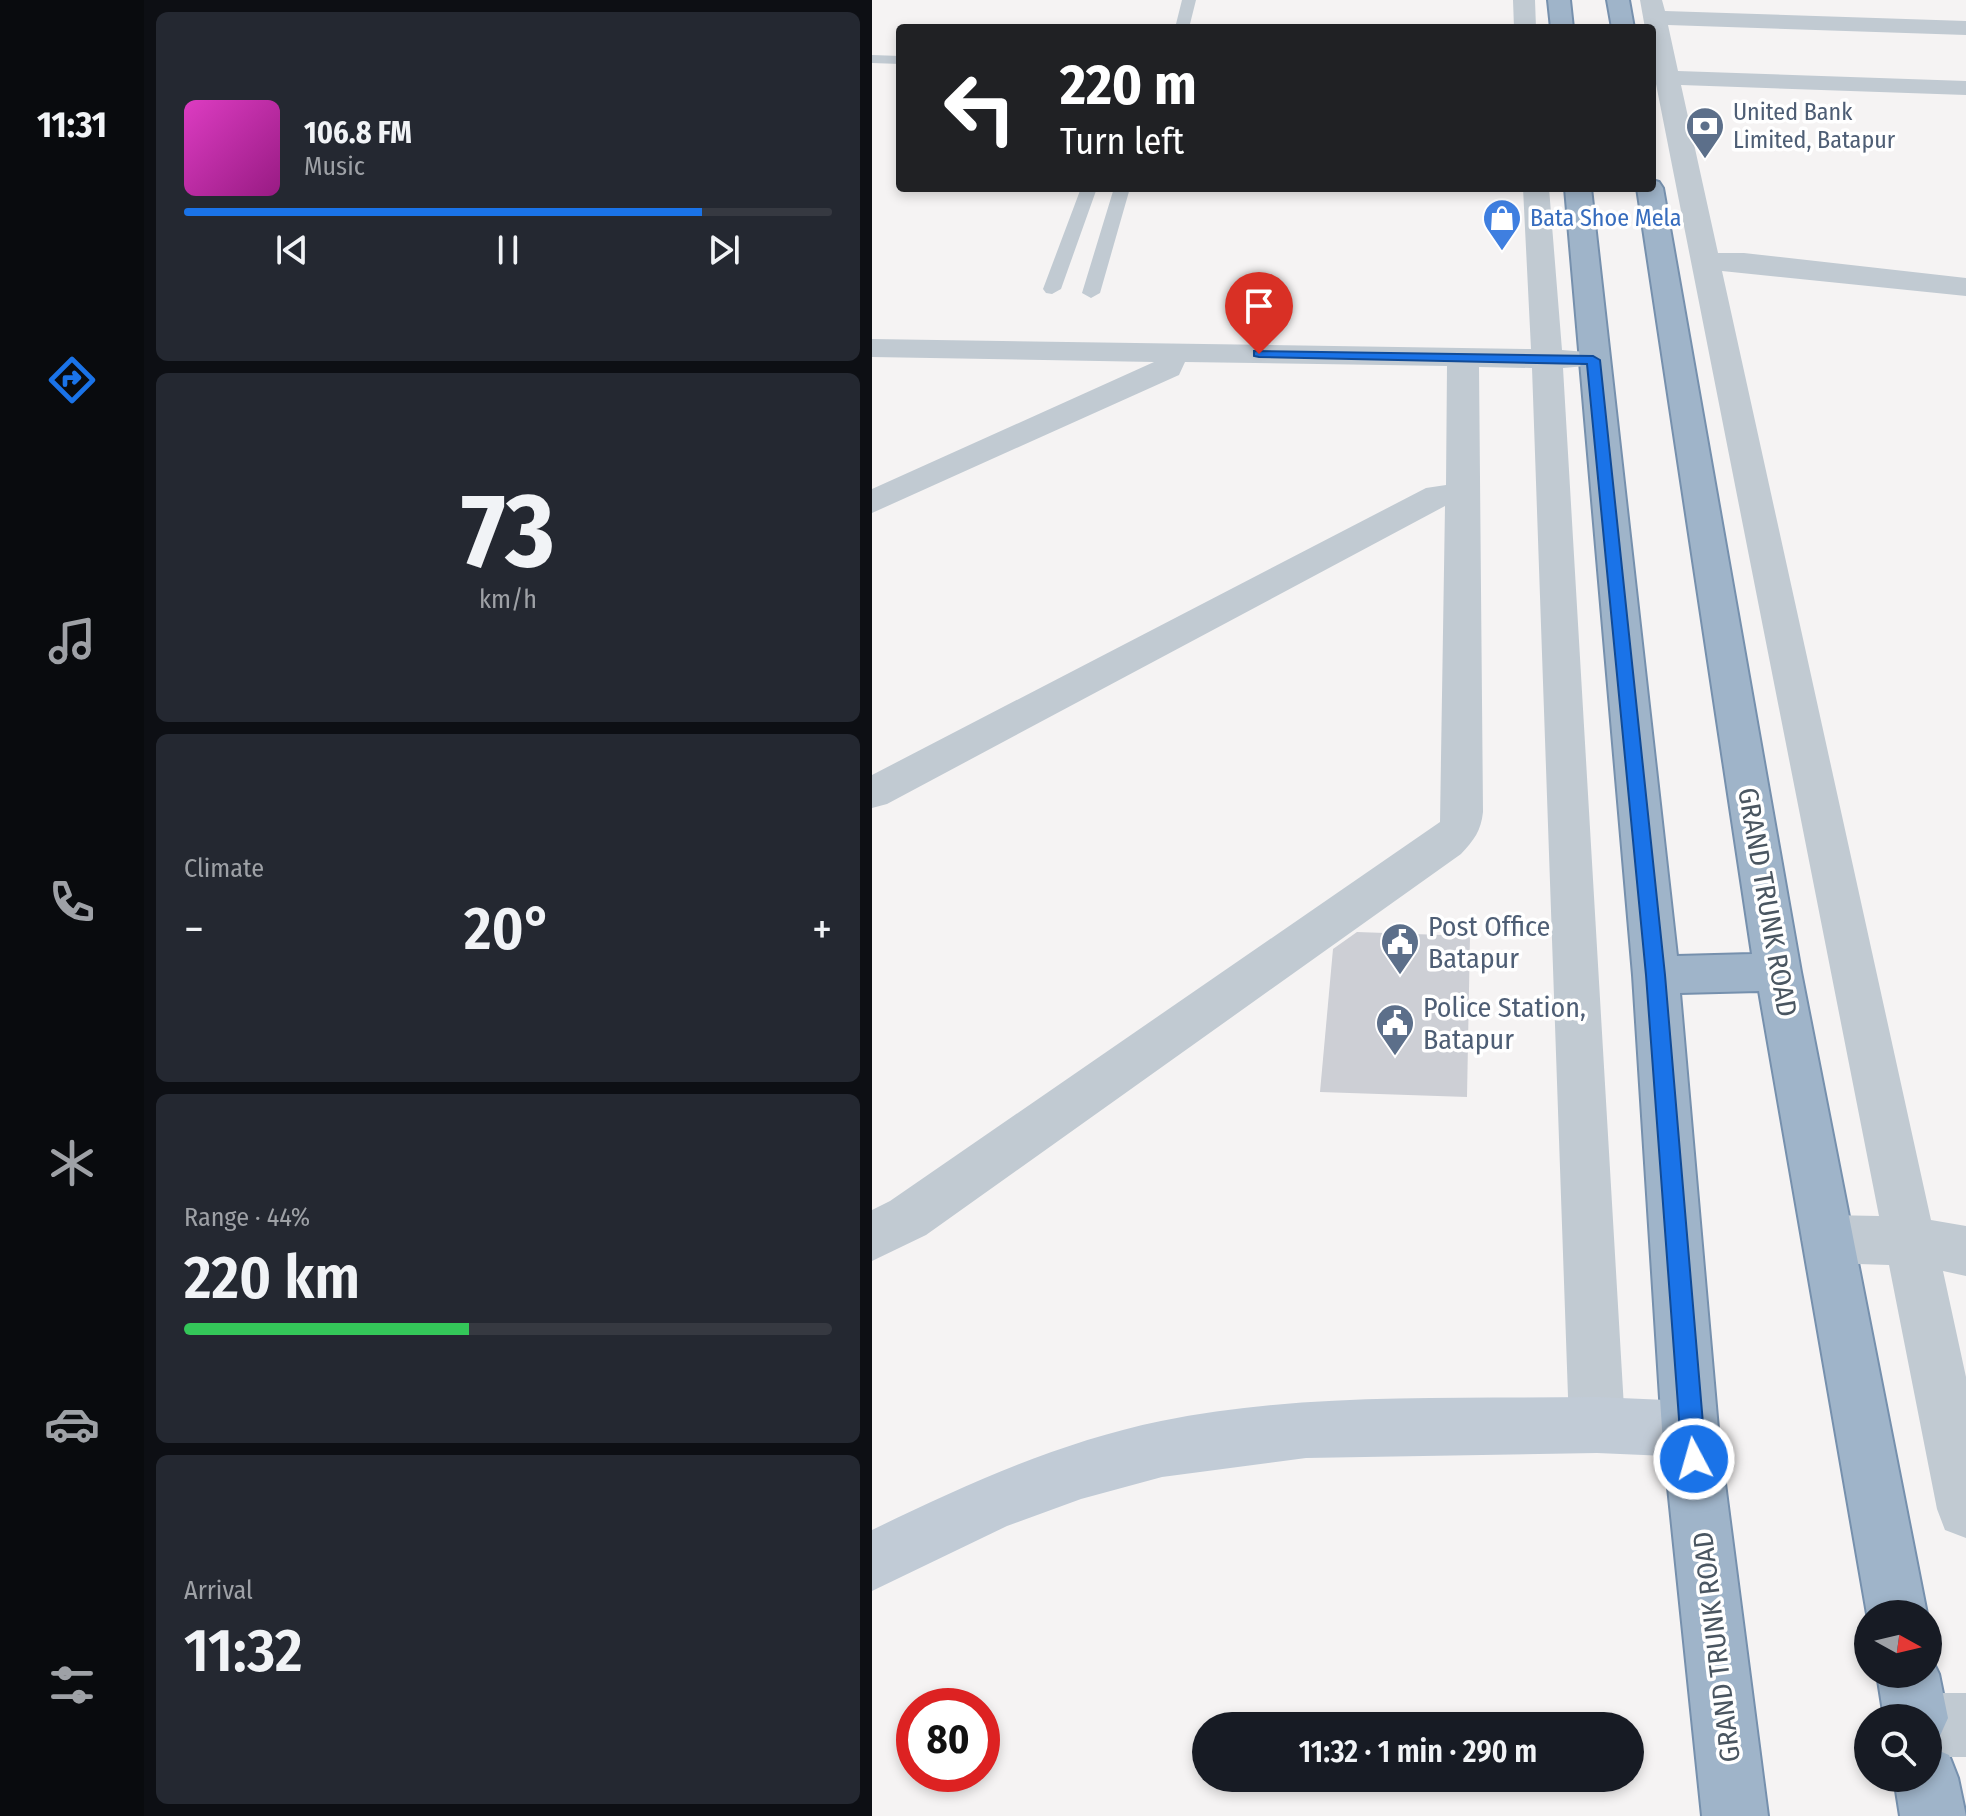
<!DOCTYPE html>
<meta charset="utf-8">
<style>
body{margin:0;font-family:"Fira Sans Condensed",sans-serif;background:#242831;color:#f1f3f6;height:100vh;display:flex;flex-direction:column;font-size:30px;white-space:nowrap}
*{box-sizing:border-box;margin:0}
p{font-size:26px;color:#9ea1a6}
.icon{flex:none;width:44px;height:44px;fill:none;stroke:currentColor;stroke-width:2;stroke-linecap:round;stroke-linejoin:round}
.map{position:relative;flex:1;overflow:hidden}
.details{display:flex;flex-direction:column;gap:12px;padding:12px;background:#0d0f14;width:728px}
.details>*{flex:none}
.guide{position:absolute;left:24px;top:24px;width:760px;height:168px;border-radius:8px;box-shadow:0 4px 12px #0003;background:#202124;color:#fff;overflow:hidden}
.needle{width:52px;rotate:98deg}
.tools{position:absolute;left:982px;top:1600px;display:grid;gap:16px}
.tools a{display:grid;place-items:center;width:88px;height:88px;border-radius:50%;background:#171b24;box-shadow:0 4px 12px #0003;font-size:40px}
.speed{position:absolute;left:24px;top:1688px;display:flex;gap:16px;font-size:40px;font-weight:700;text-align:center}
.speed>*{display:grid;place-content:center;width:104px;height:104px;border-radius:50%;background:#171b24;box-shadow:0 4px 12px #0003;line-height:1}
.speed .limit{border:12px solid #d22;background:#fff;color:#111}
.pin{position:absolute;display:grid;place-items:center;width:68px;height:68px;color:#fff;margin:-82px -34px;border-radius:50% 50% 50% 0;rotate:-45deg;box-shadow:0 0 8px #0007}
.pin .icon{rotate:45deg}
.me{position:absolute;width:88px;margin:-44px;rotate:354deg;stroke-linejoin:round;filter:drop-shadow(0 0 6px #0008)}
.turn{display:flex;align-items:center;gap:28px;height:168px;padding:0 32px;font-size:36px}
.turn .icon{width:104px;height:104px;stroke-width:2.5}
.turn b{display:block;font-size:56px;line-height:68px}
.big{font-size:60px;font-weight:600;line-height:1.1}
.details .card{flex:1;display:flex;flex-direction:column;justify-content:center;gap:12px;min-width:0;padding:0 28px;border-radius:12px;background:#242831}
.details .dial{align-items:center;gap:0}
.dial b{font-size:104px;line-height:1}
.song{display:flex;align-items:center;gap:24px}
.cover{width:96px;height:96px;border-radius:12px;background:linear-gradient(135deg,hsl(310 70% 55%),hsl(310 70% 35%))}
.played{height:8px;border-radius:4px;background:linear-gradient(90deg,#1a73e8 80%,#363941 80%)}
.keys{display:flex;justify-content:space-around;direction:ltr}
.heat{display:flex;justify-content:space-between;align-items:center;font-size:44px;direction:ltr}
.charge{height:12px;border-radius:6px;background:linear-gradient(90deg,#34c759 44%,#363941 0)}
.trip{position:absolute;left:320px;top:1712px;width:452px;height:80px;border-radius:40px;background:#171b24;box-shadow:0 4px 12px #0003;font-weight:600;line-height:80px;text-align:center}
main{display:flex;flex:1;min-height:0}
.tabs{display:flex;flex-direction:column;width:144px;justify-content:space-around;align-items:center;background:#090b0e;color:#9ea1a6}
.tabs .icon{width:56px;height:56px}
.tabs .on{color:#1a73e8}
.tabs b{font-size:36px;color:#f1f3f6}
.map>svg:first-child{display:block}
.building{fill:#cdcfd5}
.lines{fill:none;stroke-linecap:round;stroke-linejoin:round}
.trunk-casing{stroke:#7690ad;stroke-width:4}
.service{fill:#c1cad2;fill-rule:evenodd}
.minor{fill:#c1cad2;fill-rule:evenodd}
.tertiary{fill:#c1cad2;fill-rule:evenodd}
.secondary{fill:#c1cbd6;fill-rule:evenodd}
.trunk{fill:#9fb4c9;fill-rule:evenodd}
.route{fill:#1a73e8;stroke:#114b97;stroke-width:2}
.labels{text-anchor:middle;stroke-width:7;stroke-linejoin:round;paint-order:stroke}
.far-service-label{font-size:24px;fill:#4e5e75;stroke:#fff;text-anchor:start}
.far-shop-label{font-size:24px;fill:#366cbe;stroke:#fff;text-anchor:start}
.street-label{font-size:28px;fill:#4a5661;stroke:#fff}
.service-label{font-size:28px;fill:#4e5e75;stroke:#fff;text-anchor:start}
</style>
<main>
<nav class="tabs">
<b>11:31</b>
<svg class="icon on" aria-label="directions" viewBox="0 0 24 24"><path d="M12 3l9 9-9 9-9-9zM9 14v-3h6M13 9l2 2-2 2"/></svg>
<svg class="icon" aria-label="music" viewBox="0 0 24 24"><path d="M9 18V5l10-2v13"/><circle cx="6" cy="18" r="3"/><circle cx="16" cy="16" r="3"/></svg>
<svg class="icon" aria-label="phone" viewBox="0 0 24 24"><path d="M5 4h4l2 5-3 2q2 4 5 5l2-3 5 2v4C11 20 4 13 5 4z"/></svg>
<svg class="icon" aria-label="climate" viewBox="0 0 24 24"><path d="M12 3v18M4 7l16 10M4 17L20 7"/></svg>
<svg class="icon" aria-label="car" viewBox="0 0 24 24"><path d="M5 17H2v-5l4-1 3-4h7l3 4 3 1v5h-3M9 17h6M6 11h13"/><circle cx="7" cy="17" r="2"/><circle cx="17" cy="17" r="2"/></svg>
<svg class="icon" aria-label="filters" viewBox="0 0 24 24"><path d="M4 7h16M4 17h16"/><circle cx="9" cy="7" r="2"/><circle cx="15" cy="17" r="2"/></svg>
</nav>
<section class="details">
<div class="card">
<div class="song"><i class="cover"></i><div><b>106.8 FM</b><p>Music</p></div></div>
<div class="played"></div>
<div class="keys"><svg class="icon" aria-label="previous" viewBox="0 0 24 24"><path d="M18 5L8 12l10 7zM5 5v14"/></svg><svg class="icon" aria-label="pause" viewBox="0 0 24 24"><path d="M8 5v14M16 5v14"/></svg><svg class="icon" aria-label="next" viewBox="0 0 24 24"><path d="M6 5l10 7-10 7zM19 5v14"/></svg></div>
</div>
<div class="card dial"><b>73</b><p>km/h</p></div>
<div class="card"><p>Climate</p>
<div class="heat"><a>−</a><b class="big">20°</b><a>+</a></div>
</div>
<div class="card"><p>Range · 44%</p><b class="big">220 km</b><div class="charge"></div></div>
<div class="card"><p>Arrival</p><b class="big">11:32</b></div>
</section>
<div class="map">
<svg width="1094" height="1816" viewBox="0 0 1094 1816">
<rect width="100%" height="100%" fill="#f5f3f3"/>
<path class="building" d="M485 932 598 936 595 1097 448 1092 461 949Z"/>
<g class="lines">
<defs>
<path id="trunk" d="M676 0H698L701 28H679Z
M735 0H757L762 28H740Z
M780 180 787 182 791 188 929 972 1055 1614H996V1617L995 1614 887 991 808 993 846 1429 896 1816H830L790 1429 761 975 693 188H719L805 956 880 954 765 188H780Z
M1056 1651 1067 1674 1076 1718 1066 1740 1056 1745V1718H1012L1005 1674H1056Z
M1056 1746 1077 1755 1086 1778 1094 1816H1028L1022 1778H1056Z"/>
</defs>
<use href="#trunk" class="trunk-casing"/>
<path class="service" d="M310 0H324L317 28H303Z
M0 55 28 56V64L0 63Z
M209 188H225L189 289 180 294 174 293 171 289Z
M242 188H258L228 293 219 298 210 293Z"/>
<path class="minor" d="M641 0H663L664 28H642Z
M768 0H790L793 11 1094 21V35L796 25 806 71 1094 81V95L809 85 846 253H872L1094 278V296L850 271 1059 1220 1094 1226V1276L1071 1271 1094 1377V1538L1073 1530 1065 1509 1017 1265 956 1263 938 1256 930 1239 938 1222 956 1215 1007 1216 784 84H780V28H773Z
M651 188H677L690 350 714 352 718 359 714 366 691 368 753 1425 745 1445 725 1453 705 1445 697 1425 660 368 607 367 611 812C609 831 602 840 589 854L54 1235 0 1261V1210L18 1201 568 822 573 506 15 804 0 808V775L554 488 574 485 575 366 313 362 307 375 0 513V489L282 362 0 357V339L659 349Z"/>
<path class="tertiary" d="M1056 1693H1094V1757H1056V1718H1027L1034 1703Z"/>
<path class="secondary" d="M725 1397 818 1401 838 1409 846 1429 838 1449 818 1457 725 1453 434 1458 290 1477 209 1499 135 1526 0 1591V1530C93 1485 187 1442 289 1421 431 1392 581 1399 725 1397Z"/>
<use href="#trunk" class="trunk"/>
</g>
<path class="route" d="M382 351 721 356 728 360 793 975 834 1459 830 1467 822 1471 813 1467 810 1459 774 975 715 364 387 357 382 356Z"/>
<defs>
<symbol id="bank-pin" viewBox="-11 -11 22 30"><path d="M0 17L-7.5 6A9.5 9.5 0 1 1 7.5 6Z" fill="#5c6f8a" stroke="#fff"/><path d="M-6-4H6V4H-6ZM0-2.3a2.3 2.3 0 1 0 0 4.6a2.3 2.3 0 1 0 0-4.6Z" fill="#fff"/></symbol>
<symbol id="shop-pin" viewBox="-11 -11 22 30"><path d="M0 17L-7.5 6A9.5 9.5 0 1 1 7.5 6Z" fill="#3f7fe0" stroke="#fff"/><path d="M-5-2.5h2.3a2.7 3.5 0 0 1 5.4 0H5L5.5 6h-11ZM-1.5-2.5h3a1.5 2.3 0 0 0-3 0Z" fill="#fff"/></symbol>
<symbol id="civic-pin" viewBox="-11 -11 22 30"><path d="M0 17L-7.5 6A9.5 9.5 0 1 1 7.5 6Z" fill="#5c6f8a" stroke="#fff"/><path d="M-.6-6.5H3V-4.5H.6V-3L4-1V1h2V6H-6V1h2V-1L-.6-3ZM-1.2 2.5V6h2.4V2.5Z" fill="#fff"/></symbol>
</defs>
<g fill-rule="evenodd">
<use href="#bank-pin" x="811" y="104" width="44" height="60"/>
<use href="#shop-pin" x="608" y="196" width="44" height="60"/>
<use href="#civic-pin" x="506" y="920" width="44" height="60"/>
<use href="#civic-pin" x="501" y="1001" width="44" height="60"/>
</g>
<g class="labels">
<g class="far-service-label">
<text x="861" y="120">United Bank<tspan x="861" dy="28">Limited, Batapur</tspan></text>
</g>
<g class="far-shop-label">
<text x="658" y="226">Bata Shoe Mela</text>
</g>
<g class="street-label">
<text transform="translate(896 902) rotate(80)" y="10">GRAND TRUNK ROAD</text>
<text transform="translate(844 1647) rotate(-97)" y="10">GRAND TRUNK ROAD</text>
</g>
<g class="service-label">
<text x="556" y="936">Post Office<tspan x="556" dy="32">Batapur</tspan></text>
<text x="551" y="1017">Police Station,<tspan x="551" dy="32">Batapur</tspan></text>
</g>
</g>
</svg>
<div class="tools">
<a><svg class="needle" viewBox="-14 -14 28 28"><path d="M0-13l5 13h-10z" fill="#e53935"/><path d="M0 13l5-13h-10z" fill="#9ea1a6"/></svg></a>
<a><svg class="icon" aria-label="search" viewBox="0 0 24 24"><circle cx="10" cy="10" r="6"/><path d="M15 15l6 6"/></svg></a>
</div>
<div class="speed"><div class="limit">80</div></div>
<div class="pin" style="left:387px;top:354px;background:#d93025"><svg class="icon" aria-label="arrive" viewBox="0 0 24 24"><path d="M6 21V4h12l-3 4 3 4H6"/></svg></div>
<svg class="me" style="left:822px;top:1459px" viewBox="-20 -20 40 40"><circle r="17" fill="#1a73e8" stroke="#fff" stroke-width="3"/><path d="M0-11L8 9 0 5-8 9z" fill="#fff"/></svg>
<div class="trip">11:32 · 1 min · 290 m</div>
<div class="guide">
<div class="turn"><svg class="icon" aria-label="left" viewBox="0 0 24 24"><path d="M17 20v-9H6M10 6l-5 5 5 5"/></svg><div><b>220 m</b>Turn left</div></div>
</div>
</div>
</main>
